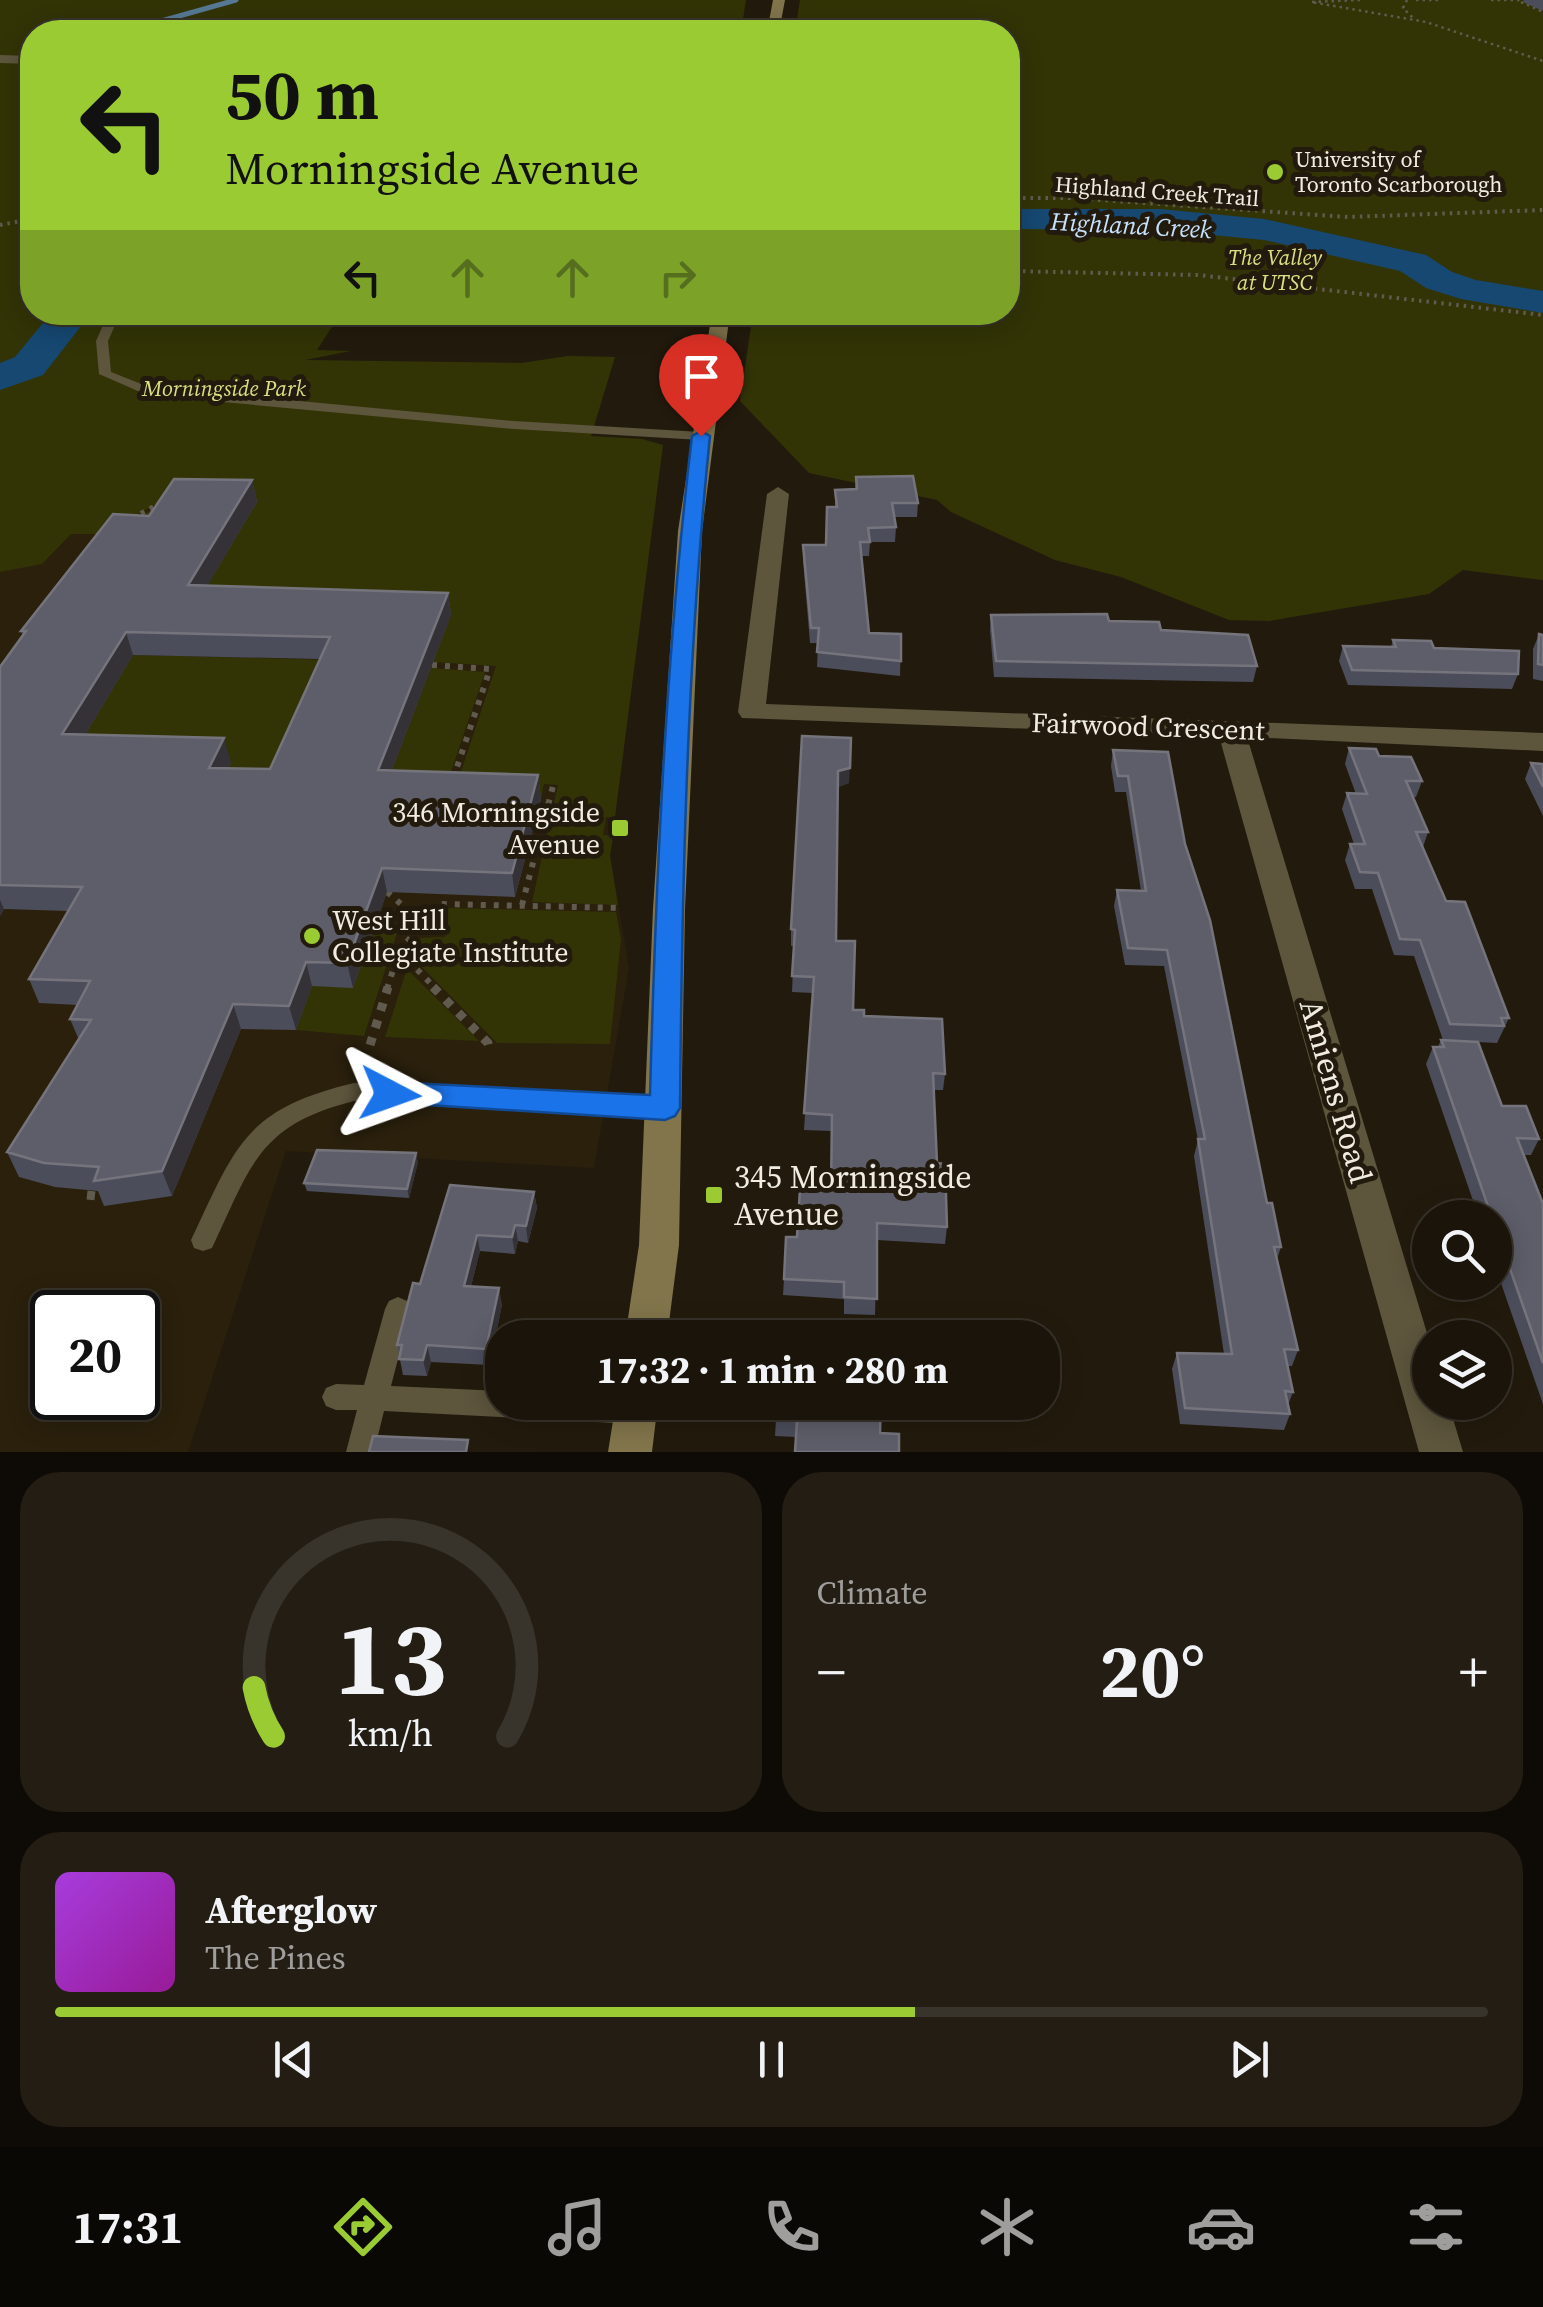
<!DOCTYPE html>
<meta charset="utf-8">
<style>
body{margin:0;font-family:"Source Serif 4",serif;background:#231d13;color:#f1f3f6;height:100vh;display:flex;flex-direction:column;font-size:38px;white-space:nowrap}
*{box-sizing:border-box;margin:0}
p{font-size:32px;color:#9f9e9c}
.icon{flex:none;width:55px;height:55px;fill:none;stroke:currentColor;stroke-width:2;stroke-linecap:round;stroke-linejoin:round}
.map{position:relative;height:1452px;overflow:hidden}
.drawer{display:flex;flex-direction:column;gap:20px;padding:20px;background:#0e0b06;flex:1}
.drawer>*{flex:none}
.guide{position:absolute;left:20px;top:20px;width:1000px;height:305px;border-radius:40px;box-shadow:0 5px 25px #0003,0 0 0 2px #38332b;background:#9bcb33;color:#111;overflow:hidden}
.fabs{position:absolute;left:1412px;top:1200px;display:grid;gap:20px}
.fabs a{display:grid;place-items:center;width:100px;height:100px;border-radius:50%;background:#1a140a;box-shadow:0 5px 25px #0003,0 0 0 2px #38332b;font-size:50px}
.speed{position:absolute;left:30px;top:1290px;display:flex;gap:20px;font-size:50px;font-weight:700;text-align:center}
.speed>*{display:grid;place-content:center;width:130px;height:130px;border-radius:50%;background:#1a140a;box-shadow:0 5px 25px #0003,0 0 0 2px #38332b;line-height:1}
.speed .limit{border:5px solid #111;border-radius:15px;background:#fff;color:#111}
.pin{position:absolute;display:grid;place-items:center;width:85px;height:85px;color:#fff;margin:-102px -42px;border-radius:50% 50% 50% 0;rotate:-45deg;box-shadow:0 0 10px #0007}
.pin .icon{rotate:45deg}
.me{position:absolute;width:110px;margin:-55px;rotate:94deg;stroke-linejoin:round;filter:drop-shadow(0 0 8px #0008)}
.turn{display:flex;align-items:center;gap:35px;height:210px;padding:0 40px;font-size:45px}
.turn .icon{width:130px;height:130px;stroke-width:2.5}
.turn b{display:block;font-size:70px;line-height:85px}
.lanes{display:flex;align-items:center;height:95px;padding:0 40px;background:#0003;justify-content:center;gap:50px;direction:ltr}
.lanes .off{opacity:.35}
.big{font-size:75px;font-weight:700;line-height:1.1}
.drawer .card{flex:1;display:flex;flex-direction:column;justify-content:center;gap:15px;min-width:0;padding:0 35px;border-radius:40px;background:#231d13}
.drawer .dial{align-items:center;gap:0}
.dial svg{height:260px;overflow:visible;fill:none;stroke:#38332b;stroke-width:7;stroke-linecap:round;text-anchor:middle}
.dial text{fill:#f1f3f6;stroke:none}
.song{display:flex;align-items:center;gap:30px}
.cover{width:120px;height:120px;border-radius:15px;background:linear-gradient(135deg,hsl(280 70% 55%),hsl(300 70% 35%))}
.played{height:10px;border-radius:5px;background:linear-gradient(90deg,#9bcb33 60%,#38332b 60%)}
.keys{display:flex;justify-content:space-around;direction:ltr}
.heat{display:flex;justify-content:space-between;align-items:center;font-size:55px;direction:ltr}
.drawer .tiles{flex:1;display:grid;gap:20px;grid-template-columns:1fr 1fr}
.card:last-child{grid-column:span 2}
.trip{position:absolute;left:485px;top:1320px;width:575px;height:100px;border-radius:40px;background:#1a140a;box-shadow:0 5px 25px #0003,0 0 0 2px #38332b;font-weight:700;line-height:100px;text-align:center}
.dock{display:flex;height:160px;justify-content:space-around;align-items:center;background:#0a0804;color:#9f9e9c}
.dock .icon{width:70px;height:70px}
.dock .active{color:#9bcb33}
.dock b{font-size:45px;color:#f1f3f6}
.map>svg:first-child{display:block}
.built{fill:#2a200c;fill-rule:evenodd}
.green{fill:#323406}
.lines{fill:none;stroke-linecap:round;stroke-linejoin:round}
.stream{stroke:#577994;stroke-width:5}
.river{fill:#164872;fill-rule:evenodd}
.path-far4{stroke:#615a4e;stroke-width:2.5;stroke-dasharray:2.5 4;stroke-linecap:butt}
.path-far3{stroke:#615a4e;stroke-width:4;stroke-dasharray:2.5 5;stroke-linecap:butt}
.path-far2{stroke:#615a4e;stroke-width:5;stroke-dasharray:4 6;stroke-linecap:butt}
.path-far1{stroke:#615a4e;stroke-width:6;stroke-dasharray:5 8;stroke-linecap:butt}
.path{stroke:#615a4e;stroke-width:9;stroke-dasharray:8 10;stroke-linecap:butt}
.service{fill:#5d553c;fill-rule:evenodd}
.minor{fill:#5d553c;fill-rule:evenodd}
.secondary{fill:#82754c;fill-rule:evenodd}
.wall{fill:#4c4d5b;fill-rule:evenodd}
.shaded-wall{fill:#343236}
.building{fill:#5e5e6a;stroke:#75747c;stroke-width:2.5;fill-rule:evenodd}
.route{fill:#1a73e8;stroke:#114b97;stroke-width:2.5}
.poi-dot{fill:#9bcb33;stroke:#221b0d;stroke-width:4}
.labels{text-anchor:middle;stroke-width:10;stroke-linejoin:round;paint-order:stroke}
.far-poi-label{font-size:22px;fill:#f0ece2;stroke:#221b0d;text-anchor:start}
.far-street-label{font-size:22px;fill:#f0ece2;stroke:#221b0d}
.far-park-label{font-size:22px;font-style:italic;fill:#dadf81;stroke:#221b0d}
.far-water-label{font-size:25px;font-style:italic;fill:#c6e1fc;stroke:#221b0d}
.street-label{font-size:28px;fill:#f0ece2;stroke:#221b0d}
.poi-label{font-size:28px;fill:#f0ece2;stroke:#221b0d;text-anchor:end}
.near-street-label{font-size:32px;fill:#f0ece2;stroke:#221b0d}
.near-poi-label{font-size:32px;fill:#f0ece2;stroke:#221b0d;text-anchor:start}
</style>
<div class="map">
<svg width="1543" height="1452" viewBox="0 0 1543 1452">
<rect width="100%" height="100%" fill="#221b0d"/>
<path class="built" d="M659 462 610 856 629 968 594 1168 286 1151 188 1452H0V482ZM52 1312H138V1398H52Z"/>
<path class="green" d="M0 0H746L741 32H32V312L341 313 317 350 351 351 305 360 521 363 568 356 615 357 591 436 642 439 663 445 615 817H606L603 835 613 836 610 856 618 905 532 902 558 785 544 784 541 799 453 796 496 666 433 662 451 615 194 608 155 537 119 527 180 495 173 494 105 534H71L42 564 0 572Z
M800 0H1521L1543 10V580L1463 570 1429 594 1269 621 1229 620 1121 577 1055 560 951 512 937 500 809 473 740 401 753 313 1008 312V32H795Z
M133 655 334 660 276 793 216 792 230 762 71 758Z
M431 668 485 672 443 795 359 857Z
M443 908 616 912 621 939 610 1044 497 1043 412 957 417 938 445 937 447 924 439 923Z
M372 929 397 933 364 1036 296 1030 312 986Z
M407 969 479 1041 385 1037Z"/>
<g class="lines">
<path class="stream" d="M122 32 236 0"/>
<path class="river" d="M1008 209H1160L1264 219 1426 255 1452 272 1476 280 1543 291V313L1461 299 1426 288 1400 271 1264 240 1160 230 1008 229Z
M52 312H92L43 375 0 390V363L15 357Z"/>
<path class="path-far4" d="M1360 0 1311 2 1426 22 1543 61
M1407 0 1403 8 1415 20
M1416 0H1440
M1491 0H1525
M1521 2 1543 12"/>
<path class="path-far3" d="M1008 198H1071L1348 217 1543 210
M0 225 32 219
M1008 271 1198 275 1543 315"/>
<path class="path-far2" d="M132 518 161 503"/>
<path class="path-far1" d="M432 665 490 669 453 779
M387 892 423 923
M522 905 553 786
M399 951 436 989
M387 989 399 951 440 904 623 908"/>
<path class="path" d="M433 987 488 1043 490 1052
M370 1045 388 987
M87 1195 96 1196"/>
<path class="service" d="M109 312H121L108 341 111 372 149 387 514 421 701 432 708 436 701 440 514 429 147 395 99 374 96 341Z
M354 1083 664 1099 672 1101 675 1108 672 1115 664 1117 354 1101C258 1125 251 1166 212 1248L203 1251 194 1248 191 1240C236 1145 245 1109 354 1083Z
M398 1297 407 1301 411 1309 391 1386 502 1391V1402H645L649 1411 645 1420 635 1424 384 1411 374 1452H346L357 1410H336L326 1406 322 1397 326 1388 336 1384 364 1385 385 1309 389 1301Z"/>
<path class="minor" d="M0 55 32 56V64L0 63Z
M778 487 789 494 766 704 1543 733V751L1247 737 1430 1343V1402H1448L1463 1452H1419L1219 736 742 718 738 712 767 494Z"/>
<path class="secondary" d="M773 0H785L779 32H767Z
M712 312H730L702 531 685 909 679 1245 667 1338H625L639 1245 653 909 678 531Z
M616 1402H658L652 1452H608Z"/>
</g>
<path class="wall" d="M1524 0H1543V11L1523 2Z
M856 477 918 503 917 517H894L896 527 895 542H870L869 556H862L869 633 901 634 900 676 817 667 818 643H810L803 560V545H826L835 507V490L855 489Z
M252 480 257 502 207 586 448 593 451 615 392 770 538 775 541 799 515 897 387 892 353 988 312 986 296 1030 241 1029 172 1196 104 1206 98 1191 55 1187 19 1177 7 1152 79 1040 70 1019 78 1005 39 1003 29 979 68 911 4 909 0 916V667L23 636 21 631ZM133 655 320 659 270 769 228 768 231 762 85 735Z
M991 615 1109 621 1161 630 1257 666 1253 682 994 677 990 630Z
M1539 634 1543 635V681L1533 679V649Z
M1393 640 1434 648 1518 674 1512 689 1348 685 1339 661 1343 646 1391 647Z
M802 736 849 783 838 787 836 941 853 1010 945 1074 943 1090H934L937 1163 947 1227 945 1244 877 1240 875 1315 844 1314V1299L783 1295 784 1279 797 1237 831 1190V1131L804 1130 813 993 792 992 794 946H791V929Z
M1349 748 1379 756 1422 781 1416 797H1413L1428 832 1423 847 1446 901 1509 1018 1497 1043 1478 1042 1502 1106 1539 1139 1531 1155H1524L1543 1204V1404L1495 1266V1218H1479L1426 1064 1433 1047H1438L1441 1040H1443L1414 956 1394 955 1372 889H1355L1345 860 1350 844H1354L1342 809 1347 793 1356 794 1345 764Z
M1113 750 1185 844 1267 1203 1281 1247 1277 1259 1298 1350 1292 1366H1287L1293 1392 1288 1405 1290 1414 1284 1430 1180 1424 1172 1369 1177 1353 1224 1354 1194 1156 1198 1140 1164 966 1125 965 1114 906 1117 890 1141 891 1126 792H1115L1111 766Z
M1531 763 1543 764V816L1525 779Z
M418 1162 409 1198 307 1191 304 1183Z
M450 1185 534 1192 537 1208 528 1243 518 1241 515 1254 480 1251 471 1286 502 1304 490 1365 431 1362 427 1376 403 1375 397 1345 420 1284Z
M777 1402 880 1433 796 1437 775 1436Z"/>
<path class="shaded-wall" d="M252 480 257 502 194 608 188 585Z
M448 593 451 615 383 793 378 770Z
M126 632 133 655 71 758 62 734Z
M224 738 231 762 216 792 209 768Z
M850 768 849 783 838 787V771Z
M538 775 541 799 515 897 512 873Z
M382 868 387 892 353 988 347 963Z
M0 900 4 909 0 916Z
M306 962 312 986 296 1030 289 1006Z
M233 1004 241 1029 172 1196 162 1171Z
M416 1153 418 1162 409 1198 407 1189Z
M534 1192 537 1208 528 1243 526 1226Z
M515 1225 518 1241 515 1254 512 1237Z
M477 1235 480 1251 467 1302 464 1286Z
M499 1288 502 1304 490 1365 486 1349Z
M427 1345 431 1362 427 1376 423 1360Z"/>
<path class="building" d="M913 476 918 503H892L896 527 868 528 870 542H860L869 633 901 634V661L817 652 819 628H811L803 545H826L827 507H837L835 490 857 489 856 477Z
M174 479 252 480 188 585 448 593 378 770 538 775 512 873 382 868 347 963 306 962 289 1006 233 1004 162 1171 94 1181 99 1167 44 1163 7 1152 91 1020 70 1019 90 981 29 979 82 887 0 885V667L26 631H21L113 514 149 516ZM126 632 330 637 270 769 209 768 224 738 62 734Z
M1107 614 1109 621 1159 622 1161 630 1248 635 1257 666 996 661 991 615Z
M1539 634 1543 635V665L1538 664Z
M1393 640 1431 641 1434 648 1519 651 1518 674 1352 670 1343 646 1396 647Z
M802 736 851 738 850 768 838 771 836 941H855L853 1010H864V1016L942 1019 945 1074 933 1073 937 1163 945 1164 947 1227 877 1223V1299L844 1297V1282L784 1279 786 1237H797L800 1189 831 1190 832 1115 804 1113 814 977 792 976 795 930 791 929Z
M1349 748 1376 749 1379 756 1411 757 1422 781H1406L1428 832H1416L1446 901 1465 902 1509 1018H1501L1504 1026 1450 1024 1420 940 1400 939 1378 873 1360 872 1350 844H1365L1347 793 1367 794Z
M1113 750 1168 752 1185 844 1210 920 1267 1203H1272L1281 1247H1274L1298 1350 1284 1349 1293 1392 1285 1391 1290 1414 1185 1408 1177 1353 1232 1354 1198 1139H1205L1167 950 1128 948 1117 890 1146 891 1128 776H1118Z
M1531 763 1543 764V787Z
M1441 1040 1478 1042 1502 1106H1526L1539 1139 1517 1138 1543 1204V1363L1495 1226V1218H1492L1433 1047H1444Z
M317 1150 416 1153 407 1189 304 1183Z
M450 1185 534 1192 526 1226 515 1225 512 1237 477 1235 464 1286 499 1288 486 1349 427 1345 423 1360 399 1359 402 1345H397L413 1283 420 1284Z
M777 1402H881L880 1433 899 1434V1452H795L797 1421 775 1420Z
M373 1436 468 1440 466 1452H369Z"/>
<path class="route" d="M701 431 710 436C687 659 682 884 680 1108L675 1116 665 1120 380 1102 375 1094 380 1086 390 1082 650 1095C656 875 666 654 692 436Z"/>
<g class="poi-dot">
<circle cx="1275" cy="172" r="10"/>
<rect x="610" y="818" width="20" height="20" rx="5"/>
<circle cx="312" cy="936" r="10"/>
<rect x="704" y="1185" width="20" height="20" rx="5"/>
</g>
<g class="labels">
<g class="far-poi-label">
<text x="1295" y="167">University of<tspan x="1295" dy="25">Toronto Scarborough</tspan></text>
</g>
<g class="far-street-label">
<text transform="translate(1157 191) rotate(4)" y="8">Highland Creek Trail</text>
</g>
<g class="far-park-label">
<text x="1275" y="265">The Valley<tspan x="1275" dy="25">at UTSC</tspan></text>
<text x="224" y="396">Morningside Park</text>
</g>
<g class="far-water-label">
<text transform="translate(1131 225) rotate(3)" y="9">Highland Creek</text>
</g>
<g class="street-label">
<text transform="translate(1148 726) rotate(2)" y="10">Fairwood Crescent</text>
</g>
<g class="poi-label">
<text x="600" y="822">346 Morningside<tspan x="600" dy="32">Avenue</tspan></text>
<text x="332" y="930" text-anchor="start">West Hill<tspan x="332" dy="32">Collegiate Institute</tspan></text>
</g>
<g class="near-street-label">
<text transform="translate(1336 1091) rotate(74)" y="11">Amiens Road</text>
</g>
<g class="near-poi-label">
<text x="734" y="1188">345 Morningside<tspan x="734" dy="37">Avenue</tspan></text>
</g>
</g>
</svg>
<div class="fabs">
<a><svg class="icon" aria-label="search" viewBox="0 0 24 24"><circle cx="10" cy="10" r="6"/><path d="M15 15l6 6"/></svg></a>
<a><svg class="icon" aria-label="layers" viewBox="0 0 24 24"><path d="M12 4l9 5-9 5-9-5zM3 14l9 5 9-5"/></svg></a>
</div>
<div class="speed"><div class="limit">20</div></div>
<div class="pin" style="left:701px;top:436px;background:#d93025"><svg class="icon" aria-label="arrive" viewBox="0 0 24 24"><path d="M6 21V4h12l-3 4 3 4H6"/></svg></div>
<svg class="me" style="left:390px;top:1094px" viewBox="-20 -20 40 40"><path d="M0-17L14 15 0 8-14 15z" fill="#1a73e8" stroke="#fff" stroke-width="4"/></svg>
<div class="trip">17:32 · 1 min · 280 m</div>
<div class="guide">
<div class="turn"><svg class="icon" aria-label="left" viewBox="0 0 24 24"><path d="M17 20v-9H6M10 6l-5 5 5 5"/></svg><div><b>50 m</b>Morningside Avenue</div></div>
<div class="lanes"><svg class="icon" aria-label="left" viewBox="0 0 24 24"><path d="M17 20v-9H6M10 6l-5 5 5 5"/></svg><svg class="icon off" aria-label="ahead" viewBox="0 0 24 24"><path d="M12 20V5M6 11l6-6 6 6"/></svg><svg class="icon off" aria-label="ahead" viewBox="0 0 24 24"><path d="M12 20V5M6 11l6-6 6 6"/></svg><svg class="icon off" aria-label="right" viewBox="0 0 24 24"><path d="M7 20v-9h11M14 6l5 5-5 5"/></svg></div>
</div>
</div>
<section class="drawer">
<div class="tiles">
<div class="card dial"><svg viewBox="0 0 100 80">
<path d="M14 69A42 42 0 1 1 86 69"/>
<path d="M14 69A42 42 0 0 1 8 54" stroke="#9bcb33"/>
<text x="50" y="56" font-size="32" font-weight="700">13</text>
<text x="50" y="72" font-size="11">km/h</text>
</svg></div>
<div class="card"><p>Climate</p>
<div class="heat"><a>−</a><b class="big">20°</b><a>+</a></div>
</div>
<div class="card">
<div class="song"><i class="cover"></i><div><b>Afterglow</b><p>The Pines</p></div></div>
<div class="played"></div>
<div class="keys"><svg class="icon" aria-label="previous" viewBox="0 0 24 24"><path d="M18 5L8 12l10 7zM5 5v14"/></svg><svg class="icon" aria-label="pause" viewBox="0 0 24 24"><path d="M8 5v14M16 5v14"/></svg><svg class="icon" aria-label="next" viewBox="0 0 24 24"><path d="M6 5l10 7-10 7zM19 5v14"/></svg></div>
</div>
</div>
</section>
<nav class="dock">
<b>17:31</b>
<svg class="icon active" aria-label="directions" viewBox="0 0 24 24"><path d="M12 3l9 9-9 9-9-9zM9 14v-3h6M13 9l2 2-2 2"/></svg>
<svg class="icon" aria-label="music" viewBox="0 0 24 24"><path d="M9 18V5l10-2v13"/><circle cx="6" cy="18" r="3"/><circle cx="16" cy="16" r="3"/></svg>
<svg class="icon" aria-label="phone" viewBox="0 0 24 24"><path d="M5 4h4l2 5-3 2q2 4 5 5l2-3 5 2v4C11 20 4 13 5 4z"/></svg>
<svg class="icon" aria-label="climate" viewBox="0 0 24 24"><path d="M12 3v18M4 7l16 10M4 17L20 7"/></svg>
<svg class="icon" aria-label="car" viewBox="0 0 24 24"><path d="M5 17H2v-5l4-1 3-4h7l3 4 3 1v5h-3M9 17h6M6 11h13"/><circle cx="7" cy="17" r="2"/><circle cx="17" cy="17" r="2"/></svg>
<svg class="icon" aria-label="filters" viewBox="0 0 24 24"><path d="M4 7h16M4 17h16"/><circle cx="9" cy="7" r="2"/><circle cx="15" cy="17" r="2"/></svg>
</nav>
